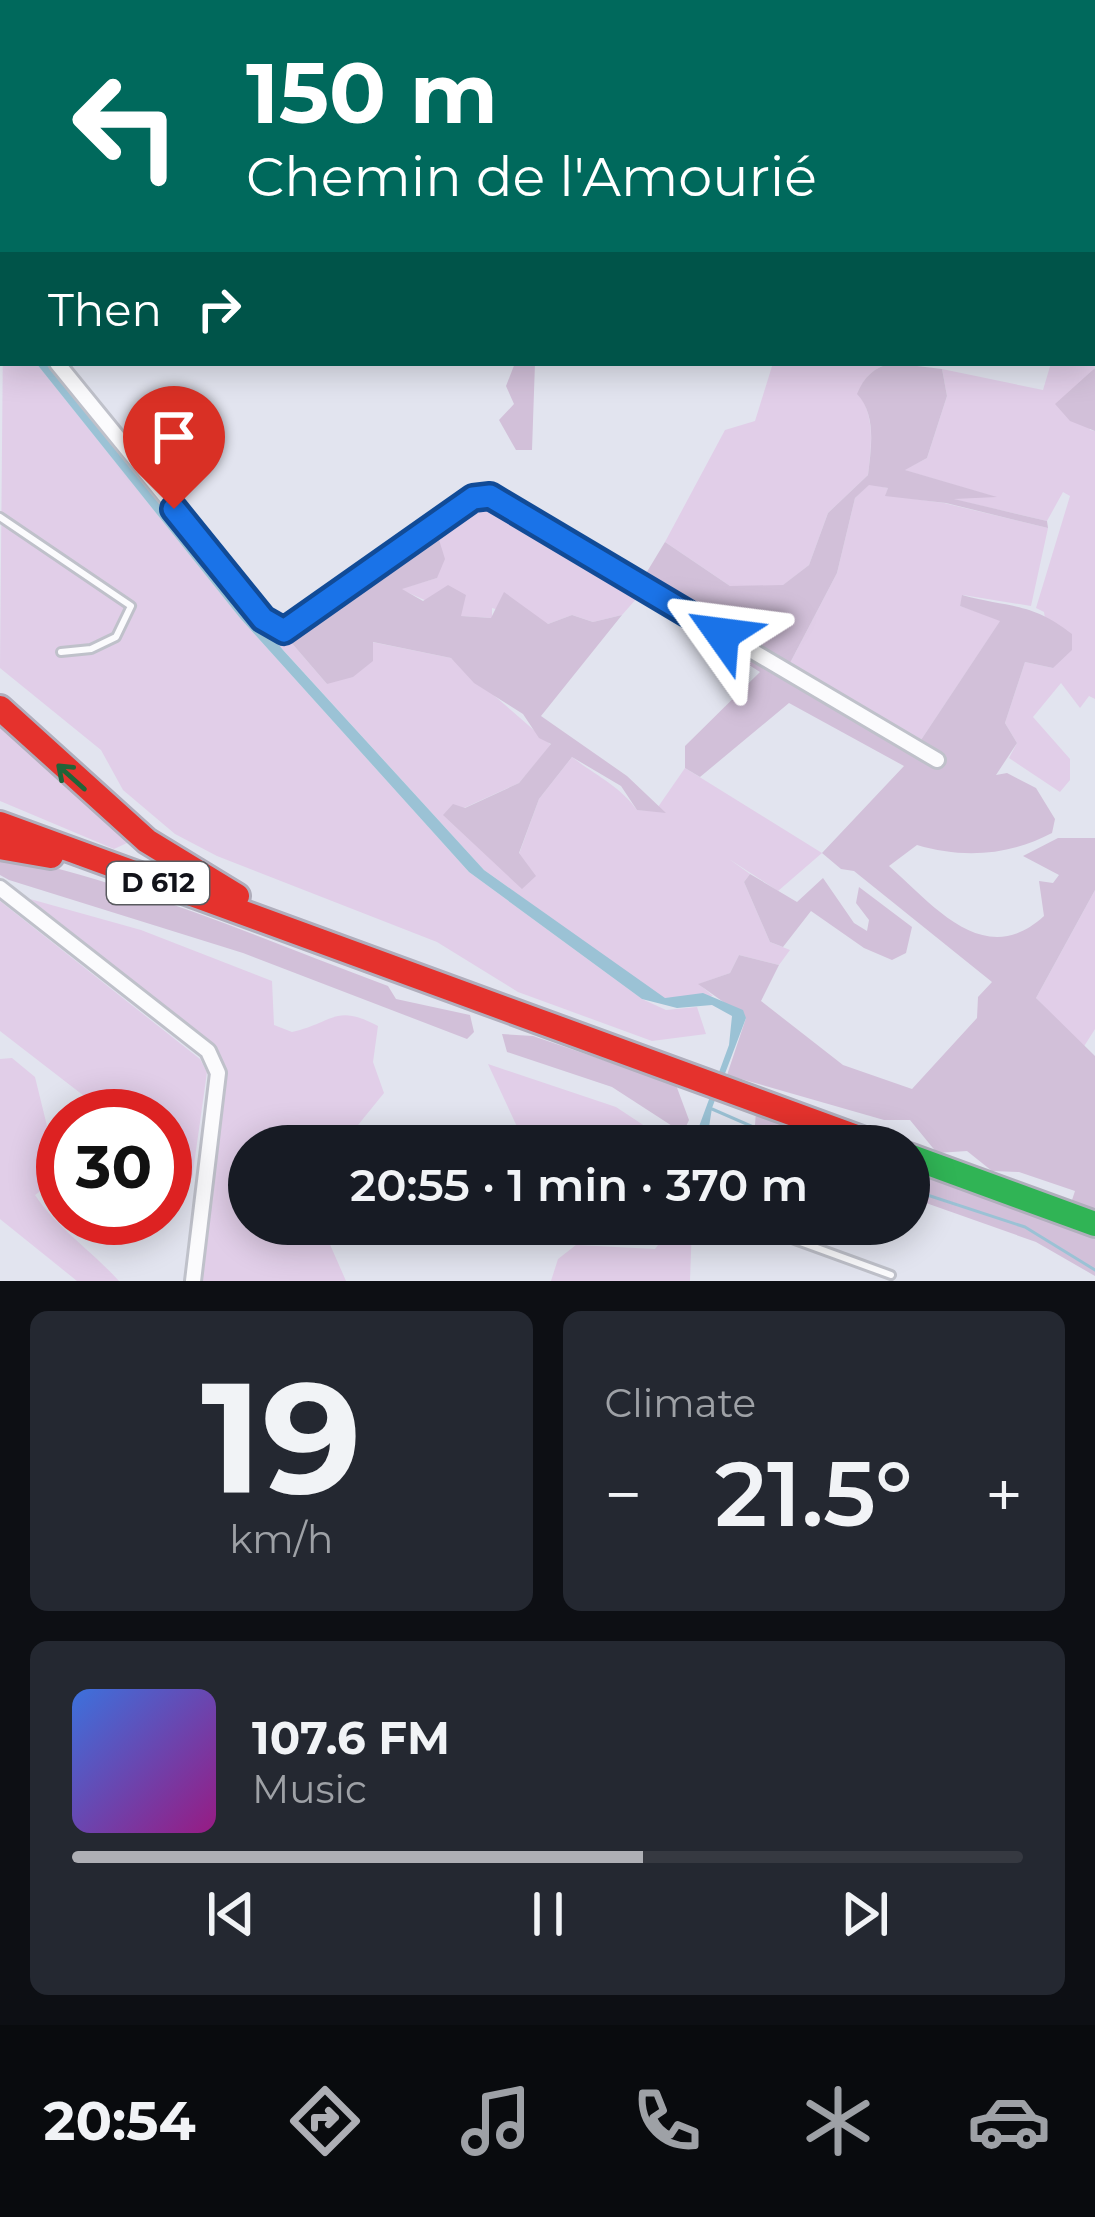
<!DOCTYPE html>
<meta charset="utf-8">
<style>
body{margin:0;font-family:Montserrat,sans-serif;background:#242831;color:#f1f3f6;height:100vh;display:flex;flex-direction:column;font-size:45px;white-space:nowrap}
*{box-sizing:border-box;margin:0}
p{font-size:39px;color:#9ea1a6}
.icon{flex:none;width:66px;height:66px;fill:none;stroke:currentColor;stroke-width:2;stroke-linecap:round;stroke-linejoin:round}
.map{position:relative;height:1281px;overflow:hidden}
.panel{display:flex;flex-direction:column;gap:30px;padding:30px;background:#0d0f14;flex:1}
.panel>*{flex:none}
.guide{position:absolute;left:0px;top:0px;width:1095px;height:366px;box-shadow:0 6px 30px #0003;background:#00695c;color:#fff;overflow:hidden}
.speed{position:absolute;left:36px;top:1089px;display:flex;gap:24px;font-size:60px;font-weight:700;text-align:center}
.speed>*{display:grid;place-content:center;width:156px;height:156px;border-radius:50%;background:#171b24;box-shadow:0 6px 30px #0003;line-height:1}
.speed .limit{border:18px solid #d22;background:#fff;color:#111}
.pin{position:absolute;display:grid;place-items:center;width:102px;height:102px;color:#fff;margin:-123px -51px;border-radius:50% 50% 50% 0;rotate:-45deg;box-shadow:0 0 12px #0007}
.pin .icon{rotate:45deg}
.me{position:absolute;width:132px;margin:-66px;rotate:301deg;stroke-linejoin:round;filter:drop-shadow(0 0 9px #0008)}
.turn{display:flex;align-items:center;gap:42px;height:252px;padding:0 48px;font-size:54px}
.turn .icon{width:156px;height:156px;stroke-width:2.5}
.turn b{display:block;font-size:84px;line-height:102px}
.then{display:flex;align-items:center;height:114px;padding:0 48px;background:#0003;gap:24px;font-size:45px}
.big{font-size:90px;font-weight:600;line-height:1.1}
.panel .tile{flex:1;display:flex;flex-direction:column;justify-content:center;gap:18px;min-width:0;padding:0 42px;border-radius:18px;background:#242831}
.panel .dial{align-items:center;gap:0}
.dial b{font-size:156px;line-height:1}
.song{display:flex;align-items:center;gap:36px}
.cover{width:144px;height:144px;border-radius:18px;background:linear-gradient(135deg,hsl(220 70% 55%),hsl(310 70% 35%))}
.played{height:12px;border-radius:6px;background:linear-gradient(90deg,#aeafb5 60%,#363941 60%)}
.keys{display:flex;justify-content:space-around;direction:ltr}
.heat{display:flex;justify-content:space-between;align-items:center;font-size:66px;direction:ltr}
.panel .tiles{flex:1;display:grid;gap:30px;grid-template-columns:1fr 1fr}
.tile:last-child{grid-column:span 2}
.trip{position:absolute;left:228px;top:1125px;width:702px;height:120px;border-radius:60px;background:#171b24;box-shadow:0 6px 30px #0003;font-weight:600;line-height:120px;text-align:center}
.tabs{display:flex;height:192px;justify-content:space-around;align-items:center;background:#090b0e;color:#9ea1a6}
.tabs .icon{width:84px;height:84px}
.tabs .current{color:#aeafb5}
.tabs b{font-size:54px;color:#f1f3f6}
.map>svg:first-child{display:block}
.green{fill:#e1cee8}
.forest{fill:#d2c0d9}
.water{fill:#9bc2d5}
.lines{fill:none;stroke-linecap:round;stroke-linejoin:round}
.stream{stroke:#9bc2d5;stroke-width:3}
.lane-casing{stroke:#bfc1ca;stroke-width:12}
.street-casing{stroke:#bfc1ca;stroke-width:20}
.fast-casing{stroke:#b0aebc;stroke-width:30}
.jam-casing{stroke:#b0aebc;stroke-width:30}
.lane{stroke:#fbfbfd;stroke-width:6}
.street{stroke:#fbfbfd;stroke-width:14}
.fast{stroke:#30b455;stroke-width:24}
.jam{stroke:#e5322d;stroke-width:24}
.oneway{stroke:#216438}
.route-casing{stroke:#114b97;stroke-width:30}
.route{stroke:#1a73e8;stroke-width:21}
.labels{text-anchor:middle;stroke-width:10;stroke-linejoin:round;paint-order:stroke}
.shield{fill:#fff;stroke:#595a5f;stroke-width:3}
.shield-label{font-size:27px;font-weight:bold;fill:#12131a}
</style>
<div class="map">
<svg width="1095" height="1281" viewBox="0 0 1095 1281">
<rect width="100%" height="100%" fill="#e2e4ef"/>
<path class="green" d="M0 0H371L3 3 0 87Z
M1092 309 1095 368 1078 387 1090 430 1095 431V699L1089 696 1080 708 1061 683 1033 717 1070 759V780L1060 792 1009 758 1017 743 1005 723 1025 662 1053 668 1044 612 1036 608 1070 496 1063 492 1047 521 948 498 992 496 904 470 927 458 947 396 942 369 1043 390 1051 363H1092Z
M3 337V363H36L240 618 469 872 642 999 666 1010 697 1007 706 1034 652 1041 518 992 437 942 217 856 175 834 123 790 101 750 0 668Z
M773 363H892C874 367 864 377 858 394 876 415 871 449 868 475L828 513 809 565 782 586H730L665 542 725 430 755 421Z
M869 484 888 488 886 495 944 503 1048 528 1031 606 963 595 960 606 1001 620 921 740 790 663 837 573 855 498Z
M485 501 500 506 637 598 622 615 593 622 572 615 548 624 492 608V618L460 616 400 589 437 578 436 530 469 517 465 509Z
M275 641H290L327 684 372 642 451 658 551 745 519 783 464 808 519 854 539 799 572 757C596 776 619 785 637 810L663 811 658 807 685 768 822 853 778 891 729 859 750 874 744 882 770 942 790 950 779 965 739 955 730 973 699 984 713 996 663 998 484 870Z
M0 724 117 829 127 843 114 849 0 801Z
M1095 890V1029L1083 1048 1036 998Z
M30 899 141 930 272 981 274 1025 292 1032C333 1023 335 1003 378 1026L373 1062 384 1093 341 1146H249V1224H321L346 1281H202L223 1061 209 1043Z
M0 901 200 1059 207 1072 192 1179 165 1159V1116H110L0 1031Z
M12 1058 35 1077 48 1130 63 1139V1184L49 1185 35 1195C57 1228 92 1251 119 1281H77L0 1219V1059Z
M488 1064 616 1107 672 1144 526 1146Z
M674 1224H692L690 1281H551L558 1259 576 1245 655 1249Z"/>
<path class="forest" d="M515 363H535L532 450H516L499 420 514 404 506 386Z
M892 363 942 369 947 396 927 458 905 470 997 497 954 499 1047 521 1048 528 946 503 885 496 888 488 869 485 855 498 837 573 790 663 921 740 1000 621 960 606 962 595C1010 608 1031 602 1072 634V650L1053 668 1025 662 1005 723 1017 743 996 775 1007 773 1036 788 1055 819 1052 833C1010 855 964 859 917 845L889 866C935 907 985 970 1044 916L1039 881 1053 883 1059 875 1023 856 1058 838H1095V890L1036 998 1095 1056V1211L1071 1203 1075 1191 1019 1172 992 1171 967 1151 937 1153 910 1120H884L727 1075 746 1018 698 984 730 973 739 955 779 965 761 1001 843 1065 912 1089 977 1018 978 997 992 982 854 871 841 869 822 853 904 766 789 703 700 777 685 768V746L760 672 727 651 725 631 642 580 665 542 730 586 783 585 809 565 828 513 868 475C871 449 877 415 857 394 864 377 874 367 892 363Z
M1095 368V431L1070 421 1055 404Z
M436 530 445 559 437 578 402 589 423 601 448 585 466 595 461 616 491 618 504 592 548 624 572 615 593 622 622 615 541 716 627 776 666 813 637 810 621 786 572 757 539 799 519 853 536 876 522 889 443 815 453 804 465 808 519 783 551 744 539 738 523 714 474 683 451 658 373 642V661L353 677 327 684 290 641V635Z
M0 855C135 883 260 938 388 986L396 999 470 1015 474 1032 467 1039 243 953 9 880 0 875Z
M750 874 797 902 823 878 854 923 867 931 869 920 856 903 859 887 912 927 906 953 892 960 864 948 811 911 783 947 770 942 744 882Z
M502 1034 533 1036 676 1085 689 1120 683 1133 612 1087 507 1052Z
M756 1111 846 1146H778L755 1125Z
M909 1170 1095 1239V1276L1036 1242 909 1197Z"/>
<path class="water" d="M36 363H50L283 650 484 870 665 998 703 993 743 1010 746 1018 712 1108 706 1146H695L697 1132 729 1045 732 1016 712 1005 677 1008 642 999 469 872 240 618Z"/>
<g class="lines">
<path class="stream" d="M0 99 3 95
M712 1109 797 1146
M909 1189 1025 1227 1095 1270"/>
<defs>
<path id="lane" d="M0 517 131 606 116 637 91 649 61 652
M751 1224 891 1275"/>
<path id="street" d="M1092 105 1095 104
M0 274 3 273
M57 363 272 627H296L451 513 473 498 490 496 937 760
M0 888 208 1051 218 1073 193 1281"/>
<path id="fast" d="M909 1156 1095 1224"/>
<path id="jam" d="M0 708 147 841 237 896
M0 824 881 1146
M0 847 51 856"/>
</defs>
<use href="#lane" class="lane-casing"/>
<use href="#street" class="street-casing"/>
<use href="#fast" class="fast-casing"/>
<use href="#jam" class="jam-casing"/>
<use href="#lane" class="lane"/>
<use href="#street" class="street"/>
<use href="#fast" class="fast"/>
<use href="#jam" class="jam"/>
</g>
<defs><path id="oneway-shaft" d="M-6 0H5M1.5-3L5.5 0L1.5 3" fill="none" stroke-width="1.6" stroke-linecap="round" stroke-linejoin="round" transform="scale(3)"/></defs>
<use class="oneway" href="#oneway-shaft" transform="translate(71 777) rotate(-138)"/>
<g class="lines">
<defs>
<path id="route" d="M174 509 263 619 284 631 473 498 490 496 722 634"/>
</defs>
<use href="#route" class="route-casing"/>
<use href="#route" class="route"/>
</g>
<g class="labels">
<rect class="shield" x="107" y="862" width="102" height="42" rx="9"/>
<g class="shield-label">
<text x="158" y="892">D 612</text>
</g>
</g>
</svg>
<div class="speed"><div class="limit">30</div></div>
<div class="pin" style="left:174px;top:509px;background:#d93025"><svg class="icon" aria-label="arrive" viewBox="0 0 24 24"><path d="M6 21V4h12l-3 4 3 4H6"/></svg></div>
<svg class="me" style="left:722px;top:634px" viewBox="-20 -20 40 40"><path d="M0-17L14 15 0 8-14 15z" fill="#1a73e8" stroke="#fff" stroke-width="4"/></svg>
<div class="trip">20:55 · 1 min · 370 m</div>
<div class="guide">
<div class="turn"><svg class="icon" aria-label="left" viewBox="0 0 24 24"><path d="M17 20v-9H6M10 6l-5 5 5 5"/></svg><div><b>150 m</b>Chemin de l'Amourié</div></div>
<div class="then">Then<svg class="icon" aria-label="right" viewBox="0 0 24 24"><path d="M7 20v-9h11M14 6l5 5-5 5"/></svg></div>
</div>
</div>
<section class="panel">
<div class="tiles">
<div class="tile dial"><b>19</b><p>km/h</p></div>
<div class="tile"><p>Climate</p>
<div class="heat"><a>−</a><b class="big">21.5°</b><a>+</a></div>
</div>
<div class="tile">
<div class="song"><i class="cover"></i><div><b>107.6 FM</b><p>Music</p></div></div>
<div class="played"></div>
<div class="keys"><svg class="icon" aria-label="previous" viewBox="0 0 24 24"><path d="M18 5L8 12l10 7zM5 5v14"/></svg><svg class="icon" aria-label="pause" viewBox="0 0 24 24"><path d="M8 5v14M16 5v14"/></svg><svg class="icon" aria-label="next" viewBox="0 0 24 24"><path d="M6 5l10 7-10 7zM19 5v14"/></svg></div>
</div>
</div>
</section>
<nav class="tabs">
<b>20:54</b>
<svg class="icon current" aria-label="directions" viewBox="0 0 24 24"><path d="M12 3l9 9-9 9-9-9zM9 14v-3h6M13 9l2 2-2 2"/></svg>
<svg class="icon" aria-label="music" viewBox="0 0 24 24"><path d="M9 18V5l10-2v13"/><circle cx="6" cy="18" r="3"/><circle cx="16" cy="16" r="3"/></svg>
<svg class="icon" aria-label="phone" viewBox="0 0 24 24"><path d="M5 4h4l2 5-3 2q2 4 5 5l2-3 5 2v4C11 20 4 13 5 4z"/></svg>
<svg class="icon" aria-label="climate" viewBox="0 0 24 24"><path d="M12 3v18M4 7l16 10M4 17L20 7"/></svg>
<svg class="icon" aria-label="car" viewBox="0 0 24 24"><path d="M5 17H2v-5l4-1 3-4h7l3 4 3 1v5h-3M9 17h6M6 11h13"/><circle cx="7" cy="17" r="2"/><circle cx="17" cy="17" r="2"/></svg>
</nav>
